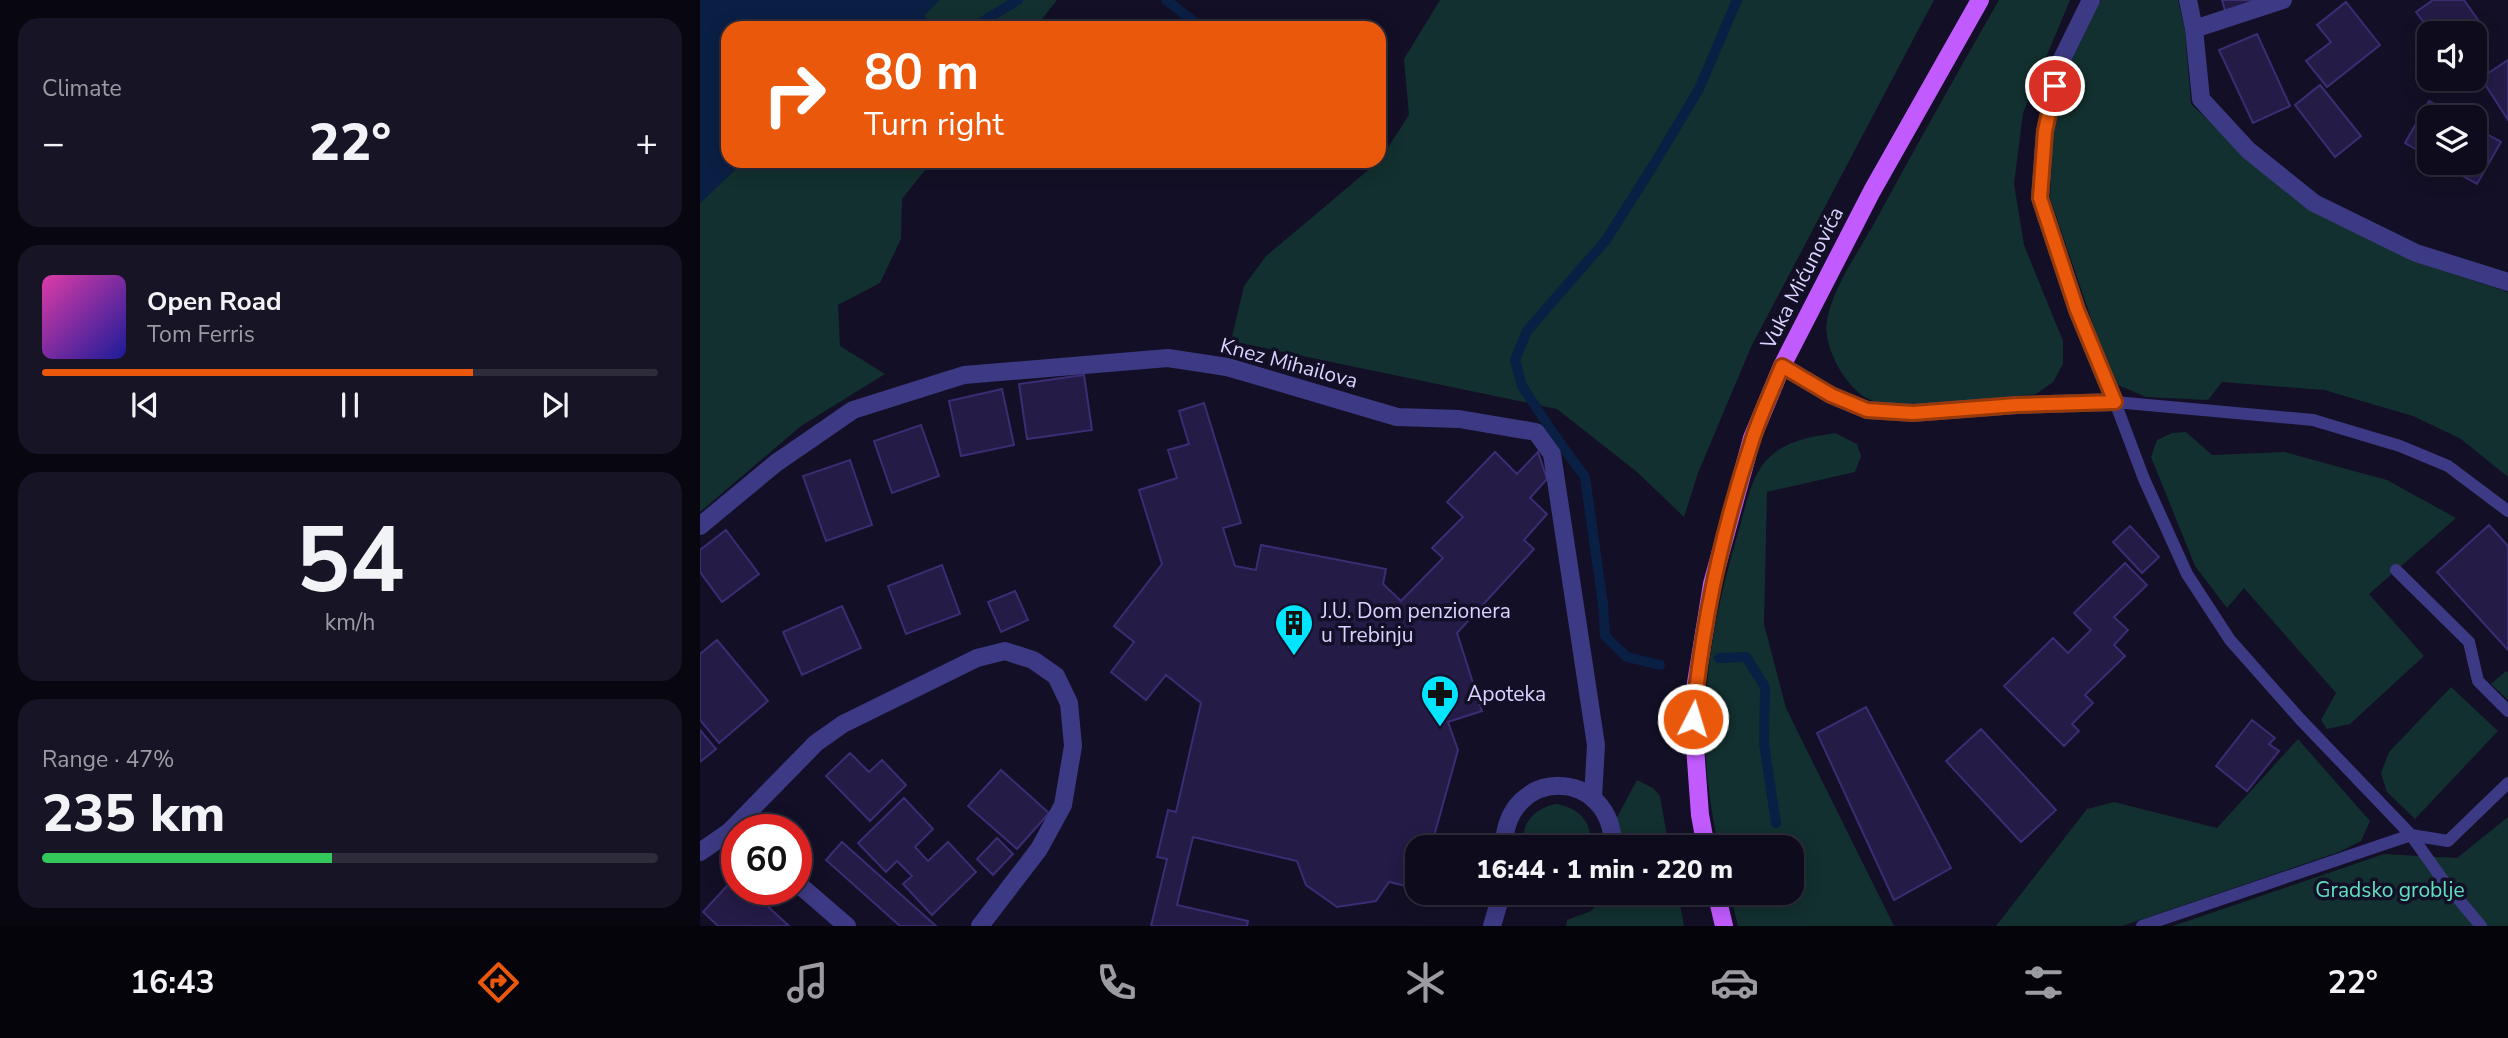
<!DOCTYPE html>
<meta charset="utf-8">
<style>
body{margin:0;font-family:"Nunito Sans",sans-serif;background:#171425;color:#f1f3f6;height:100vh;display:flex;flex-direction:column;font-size:26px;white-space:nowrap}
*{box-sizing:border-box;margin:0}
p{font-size:23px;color:#9b9ba3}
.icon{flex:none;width:38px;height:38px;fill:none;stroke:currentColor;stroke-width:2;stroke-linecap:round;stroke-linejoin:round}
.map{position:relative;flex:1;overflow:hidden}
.details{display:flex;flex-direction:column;gap:18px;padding:18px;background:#08060f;width:700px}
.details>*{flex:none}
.hud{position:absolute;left:21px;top:21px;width:665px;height:147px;border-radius:21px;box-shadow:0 4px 18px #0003,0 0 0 2px #2e2b3b;background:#ea580c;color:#fff;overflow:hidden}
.fabs{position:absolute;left:1717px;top:21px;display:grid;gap:14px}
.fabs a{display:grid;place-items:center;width:70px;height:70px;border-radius:14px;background:#0e0b1c;box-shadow:0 4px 18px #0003,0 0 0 2px #2e2b3b;font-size:35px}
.speed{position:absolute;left:21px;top:814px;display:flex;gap:14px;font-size:35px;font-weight:700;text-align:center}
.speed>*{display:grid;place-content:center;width:91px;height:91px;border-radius:50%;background:#0e0b1c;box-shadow:0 4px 18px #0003,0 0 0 2px #2e2b3b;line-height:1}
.speed .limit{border:10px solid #d22;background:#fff;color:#111}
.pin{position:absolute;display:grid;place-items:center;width:60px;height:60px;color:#fff;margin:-30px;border:4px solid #fff;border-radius:50%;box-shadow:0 2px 7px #0007}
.me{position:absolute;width:77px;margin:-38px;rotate:5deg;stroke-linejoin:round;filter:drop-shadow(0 0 5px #0008)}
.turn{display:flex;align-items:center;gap:24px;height:147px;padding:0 28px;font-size:32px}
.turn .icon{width:91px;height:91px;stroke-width:2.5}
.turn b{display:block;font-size:49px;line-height:60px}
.big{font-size:52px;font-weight:800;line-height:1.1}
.details .card{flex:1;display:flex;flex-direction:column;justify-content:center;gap:10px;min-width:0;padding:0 24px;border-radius:21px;background:#171425}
.details .dial{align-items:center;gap:0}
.dial b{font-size:91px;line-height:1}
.song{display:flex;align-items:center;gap:21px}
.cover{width:84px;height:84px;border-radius:10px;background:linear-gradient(135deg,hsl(320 70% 55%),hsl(240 70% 35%))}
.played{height:7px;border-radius:4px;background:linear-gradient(90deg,#ea580c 70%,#2e2b3b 70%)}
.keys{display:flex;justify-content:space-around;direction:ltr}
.heat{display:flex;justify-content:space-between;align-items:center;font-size:38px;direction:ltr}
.charge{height:10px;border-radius:5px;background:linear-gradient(90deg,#34c759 47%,#2e2b3b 0)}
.trip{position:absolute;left:705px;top:835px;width:399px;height:70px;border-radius:21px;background:#0e0b1c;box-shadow:0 4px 18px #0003,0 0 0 2px #2e2b3b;font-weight:800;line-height:70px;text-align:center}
.menu{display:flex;height:112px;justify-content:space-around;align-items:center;background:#06040b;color:#9b9ba3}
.menu .icon{width:49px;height:49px}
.menu .on{color:#ea580c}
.menu b{font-size:32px;color:#f1f3f6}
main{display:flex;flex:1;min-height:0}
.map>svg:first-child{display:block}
.green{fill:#12302f}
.water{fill:#0a1f44}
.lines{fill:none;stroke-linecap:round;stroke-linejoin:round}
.stream{stroke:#0a1f44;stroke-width:10}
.building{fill:#241b47;stroke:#3b2d73;stroke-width:2}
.service{stroke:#3d3a85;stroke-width:12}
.minor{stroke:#3d3a85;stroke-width:18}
.primary{stroke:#c25bff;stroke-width:18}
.route-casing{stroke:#983908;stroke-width:18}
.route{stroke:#ea580c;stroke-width:12}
.labels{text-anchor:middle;stroke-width:7;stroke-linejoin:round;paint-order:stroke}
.street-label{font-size:21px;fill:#d9d4ff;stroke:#130f26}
.poi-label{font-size:21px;fill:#d9d4ff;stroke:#130f26;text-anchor:start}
.park-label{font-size:21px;fill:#5fe0c0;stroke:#130f26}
</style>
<main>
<section class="details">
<div class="card"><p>Climate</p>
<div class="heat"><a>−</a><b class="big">22°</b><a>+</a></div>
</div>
<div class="card">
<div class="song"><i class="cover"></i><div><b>Open Road</b><p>Tom Ferris</p></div></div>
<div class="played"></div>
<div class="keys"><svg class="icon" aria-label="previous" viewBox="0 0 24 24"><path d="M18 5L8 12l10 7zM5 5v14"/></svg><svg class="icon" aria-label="pause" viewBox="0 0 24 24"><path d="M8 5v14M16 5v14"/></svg><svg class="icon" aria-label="next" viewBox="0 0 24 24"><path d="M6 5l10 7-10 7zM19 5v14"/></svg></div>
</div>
<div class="card dial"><b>54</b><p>km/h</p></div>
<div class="card"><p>Range · 47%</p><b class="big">235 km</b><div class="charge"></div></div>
</section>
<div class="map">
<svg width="1808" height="926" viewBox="0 0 1808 926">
<rect width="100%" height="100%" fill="#130f26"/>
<path class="green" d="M239 0H357L335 28H212Z
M740 0H1234L1051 347 998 473 984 517 937 472 857 409 531 341 544 286 566 256 679 161 709 115 704 59Z
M1299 0H1370L1323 113 1314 184 1324 245 1363 341V364L1353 382 1336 394 1213 407C1198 406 1184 406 1171 400 1146 390 1122 346 1127 320 1134 285 1159 251 1176 220 1216 146 1257 73 1299 0Z
M1401 0H1478L1485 31 1491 104 1546 155 1713 261 1808 292V477L1761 439 1713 416 1624 390 1522 382 1508 400 1446 397 1418 385 1394 327 1350 198 1353 134 1368 67Z
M44 161H232L202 199 201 239 180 283 138 305 140 346 185 374 101 426 0 512V203Z
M1486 432 1512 455 1584 452 1687 480 1756 518 1669 594 1724 656 1650 724 1627 729 1621 720 1636 693 1544 588 1527 608 1495 566 1451 457 1457 440 1472 433Z
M1135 433 1157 444 1161 456 1155 472 1067 492 1064 624 1086 708 1194 926H1038L1030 893 1092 892V847H1019C993 735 1006 642 1038 533 1045 510 1049 482 1064 463 1082 441 1109 437 1135 433Z
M1806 671 1808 672V700L1791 684Z
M1751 687 1798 731 1715 819 1687 792 1681 773 1689 752Z
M1598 739 1670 821 1661 841 1639 852 1422 926H1296L1387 809 1414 802 1517 828Z
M937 780 953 788 960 796 969 847H919L916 819Z
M856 804C878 807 895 823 889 847H824C819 824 835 808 856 804Z
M1808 817V926H1473L1684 854 1757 858Z
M910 892 978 893 984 926H866L867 920 891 911Z"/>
<path class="water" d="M0 0H239L212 28H28V161H44L0 203Z"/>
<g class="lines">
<path class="stream" d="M466 0 502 28
M220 19 228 28
M272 28 318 0
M1019 658 1046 657 1065 687 1064 744 1076 823
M960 665 927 657 905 636 903 604 885 477 855 436 822 386 815 360 827 331 906 240 956 161 999 89 1037 0"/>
</g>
<path class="building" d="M1522 0H1576L1529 24Z
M1733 0H1764L1783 27 1774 33H1732L1716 12Z
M1646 2 1680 45 1627 87 1606 61 1631 42 1617 25Z
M1557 34 1590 106 1553 123 1519 50Z
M1808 60V120L1781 78Z
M1620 85 1661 136 1635 157 1595 105Z
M1729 101 1758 117H1729V157L1705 143Z
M1774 127 1801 142 1777 184 1739 163H1774Z
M384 375 392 430 327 439 319 384Z
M302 389 314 445 261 456 249 401Z
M504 403 541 523 523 528 535 566 556 570 561 545 686 569 683 584 701 601 743 558 732 548 763 517 747 502 795 452 817 474 838 452 847 479 830 498 847 514 824 540 834 549 757 633 782 711 748 722 758 750 731 847H718V889L689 882 676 901 637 907 606 885 597 861 493 837 477 905 548 921 547 926H451L467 859 457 857 468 810 476 812 501 703 466 675 446 700 411 672 434 642 414 626 462 564 439 490 477 478 468 450 489 444 479 411Z
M221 425 239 476 192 493 174 441Z
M150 460 172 525 126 541 103 476Z
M1789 525 1808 546V650L1737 572Z
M1430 526 1459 557 1442 573 1413 542Z
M26 530 59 574 22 602 0 572V550Z
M1425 563 1447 585 1414 617 1428 630 1414 645 1425 656 1385 695 1393 703 1372 724 1379 731 1364 746 1304 686 1353 638 1368 653 1391 630 1374 613Z
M242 565 260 614 206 634 188 586Z
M315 591 328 620 301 632 288 602Z
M142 606 161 648 102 675 83 632Z
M17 640 68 701 19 743 0 720V654Z
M1166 707 1251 868 1194 900 1117 733Z
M1552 720 1575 738 1569 744 1579 751 1547 791 1516 766Z
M1281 729 1356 810 1321 842 1246 761Z
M0 730 16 749 0 762Z
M150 753 169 772 182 760 206 785 170 821 126 776Z
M301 770 349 813 317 849 268 806Z
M204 798 233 829 215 847 228 861 248 842 276 872 232 915 203 884 212 876 197 861 186 872 158 843Z
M297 838 313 854 293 875 277 859Z
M142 842 236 926H200L126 860Z
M36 876 37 889H49L89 926H18L3 912Z
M730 892H776L773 904Z"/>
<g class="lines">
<path class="service" d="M1808 511 1748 466 1700 446 1613 420 1415 402 1444 479 1487 574 1530 640 1600 719 1711 835 1748 841 1808 783
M1696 570 1769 642 1778 681 1808 711
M1442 926 1711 835 1745 883 1781 926"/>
<path class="minor" d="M1488 0 1494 29 1501 99 1548 150 1614 203 1716 253 1808 282
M1494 29 1583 0
M1082 366 1131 395 1167 410 1213 413 1317 405 1415 402 1377 310 1340 198 1345 131 1360 63 1391 0
M0 526 76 463 153 410 264 375 468 358 527 367 697 417 759 419 836 432 852 454 896 745 893 797
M29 832 116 743 143 724 277 658 305 651 333 660 356 676 369 703 373 746 363 805 339 849 280 926
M804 847C805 765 913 766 913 847
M0 852 29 832 37 836
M96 882 147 926
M845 892H872
M792 926 802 892"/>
<path class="primary" d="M1006 847 1000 815 993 719 996 683 1012 584 1052 438 1082 366 1172 191 1280 0
M1016 892 1024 926"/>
</g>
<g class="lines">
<defs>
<path id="route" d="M993 719C1002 624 1022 531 1052 441 1060 415 1072 391 1082 366L1131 395 1167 410 1213 413 1317 405 1415 402 1377 310 1340 198 1345 131 1355 86"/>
</defs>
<use href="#route" class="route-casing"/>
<use href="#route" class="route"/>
</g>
<defs>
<symbol id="building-pin" viewBox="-11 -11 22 30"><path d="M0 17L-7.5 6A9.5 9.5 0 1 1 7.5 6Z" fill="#00e5ff" stroke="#130f26"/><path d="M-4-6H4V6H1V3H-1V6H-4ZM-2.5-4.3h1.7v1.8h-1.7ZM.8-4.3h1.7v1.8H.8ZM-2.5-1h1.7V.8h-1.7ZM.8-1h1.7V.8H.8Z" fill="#111"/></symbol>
<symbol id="pharmacy-pin" viewBox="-11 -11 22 30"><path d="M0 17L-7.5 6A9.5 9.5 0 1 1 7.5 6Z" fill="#00e5ff" stroke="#130f26"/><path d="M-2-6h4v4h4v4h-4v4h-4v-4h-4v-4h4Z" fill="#111"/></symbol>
</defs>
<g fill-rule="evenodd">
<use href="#building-pin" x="572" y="601" width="44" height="60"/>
<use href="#pharmacy-pin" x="718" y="672" width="44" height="60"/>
</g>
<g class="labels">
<g class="street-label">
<text transform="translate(1102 278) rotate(-63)" y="7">Vuka Mićunovića</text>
<text transform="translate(589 363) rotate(15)" y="7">Knez Mihailova</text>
</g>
<g class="poi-label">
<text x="621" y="618">J.U. Dom penzionera<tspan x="621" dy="24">u Trebinju</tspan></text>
<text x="767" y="701">Apoteka</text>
</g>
<g class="park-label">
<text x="1690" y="897">Gradsko groblje</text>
</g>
</g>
</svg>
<div class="fabs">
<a><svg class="icon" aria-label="sound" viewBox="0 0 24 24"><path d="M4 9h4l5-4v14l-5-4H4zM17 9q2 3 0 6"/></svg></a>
<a><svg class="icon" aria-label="layers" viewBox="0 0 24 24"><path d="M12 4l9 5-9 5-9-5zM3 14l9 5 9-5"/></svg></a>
</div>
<div class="speed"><div class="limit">60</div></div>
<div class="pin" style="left:1355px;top:86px;background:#d93025"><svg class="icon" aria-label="arrive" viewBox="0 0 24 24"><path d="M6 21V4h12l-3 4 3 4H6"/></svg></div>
<svg class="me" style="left:993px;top:719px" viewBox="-20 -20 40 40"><circle r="17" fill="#ea580c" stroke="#fff" stroke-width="3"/><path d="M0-11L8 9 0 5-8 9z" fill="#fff"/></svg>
<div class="trip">16:44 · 1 min · 220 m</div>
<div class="hud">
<div class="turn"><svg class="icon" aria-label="right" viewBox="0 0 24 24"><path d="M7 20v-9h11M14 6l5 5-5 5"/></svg><div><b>80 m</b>Turn right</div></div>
</div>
</div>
</main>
<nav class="menu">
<b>16:43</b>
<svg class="icon on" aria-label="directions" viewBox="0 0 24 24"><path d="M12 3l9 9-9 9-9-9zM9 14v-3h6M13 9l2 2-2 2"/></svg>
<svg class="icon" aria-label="music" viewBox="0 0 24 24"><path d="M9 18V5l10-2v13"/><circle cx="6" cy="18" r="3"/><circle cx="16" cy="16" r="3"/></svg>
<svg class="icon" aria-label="phone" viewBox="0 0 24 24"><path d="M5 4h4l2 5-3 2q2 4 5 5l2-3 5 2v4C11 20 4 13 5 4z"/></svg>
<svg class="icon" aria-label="climate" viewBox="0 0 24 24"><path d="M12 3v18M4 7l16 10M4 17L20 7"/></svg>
<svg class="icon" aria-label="car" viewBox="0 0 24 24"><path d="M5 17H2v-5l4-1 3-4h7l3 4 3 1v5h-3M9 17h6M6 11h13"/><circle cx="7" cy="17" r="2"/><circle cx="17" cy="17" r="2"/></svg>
<svg class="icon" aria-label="filters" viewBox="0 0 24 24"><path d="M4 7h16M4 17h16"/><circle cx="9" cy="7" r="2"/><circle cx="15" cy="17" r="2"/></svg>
<b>22°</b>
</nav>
